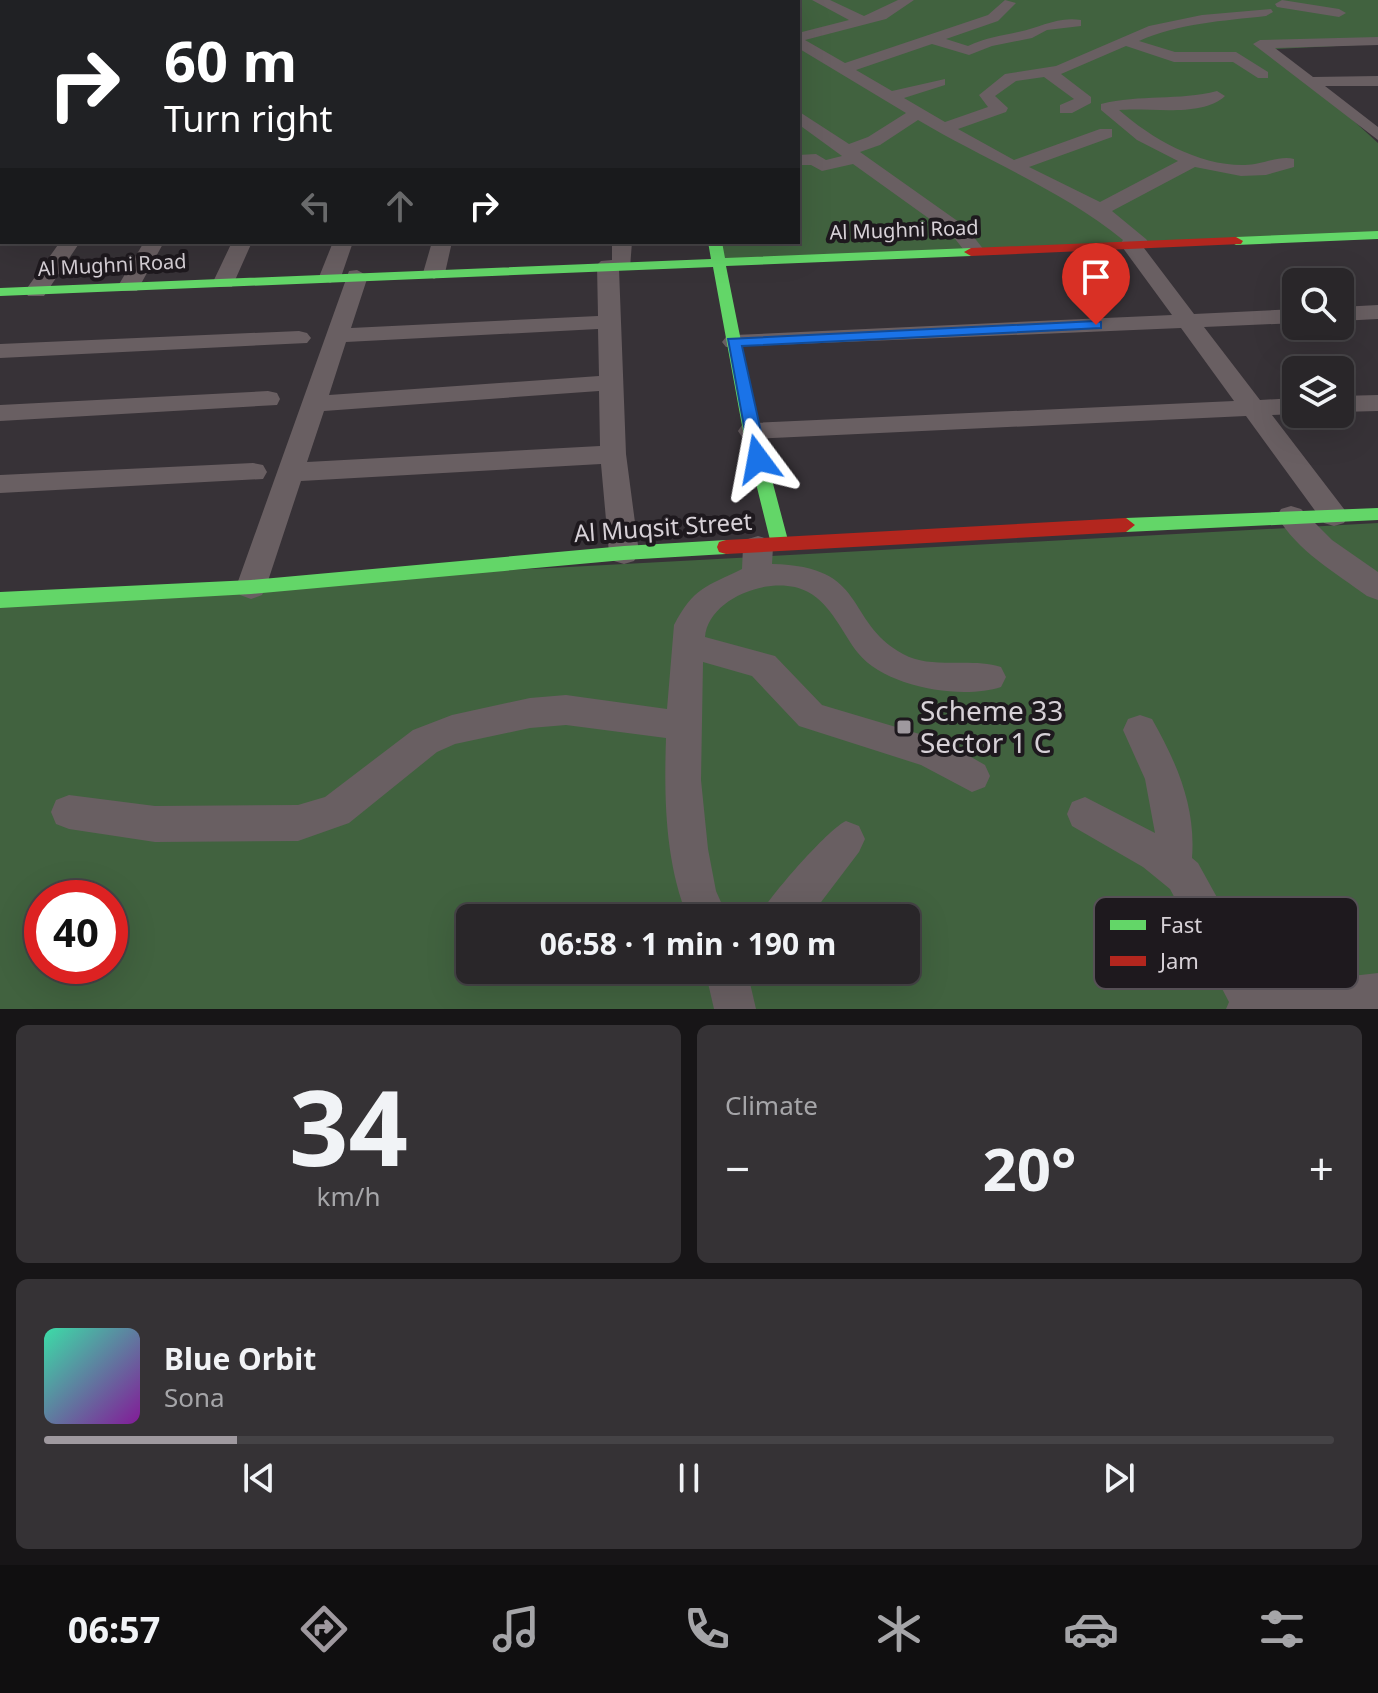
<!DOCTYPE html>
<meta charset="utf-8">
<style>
body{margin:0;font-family:"Noto Sans",sans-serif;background:#353235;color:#f1f3f6;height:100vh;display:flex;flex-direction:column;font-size:30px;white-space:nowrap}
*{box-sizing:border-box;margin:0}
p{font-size:26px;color:#a5a5a8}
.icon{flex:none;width:44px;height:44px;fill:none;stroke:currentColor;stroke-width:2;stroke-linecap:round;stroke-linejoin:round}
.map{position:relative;height:1009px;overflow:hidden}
.details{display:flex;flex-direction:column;gap:16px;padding:16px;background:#171517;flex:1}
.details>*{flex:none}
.hud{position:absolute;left:0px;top:0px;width:800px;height:244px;box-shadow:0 8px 32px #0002,0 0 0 2px #454346;background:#202124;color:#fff;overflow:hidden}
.controls{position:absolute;left:1282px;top:268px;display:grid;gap:16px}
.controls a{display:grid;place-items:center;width:72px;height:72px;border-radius:12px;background:#292629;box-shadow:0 8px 32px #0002,0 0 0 2px #454346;font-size:40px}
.speed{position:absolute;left:24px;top:880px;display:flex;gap:16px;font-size:40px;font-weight:700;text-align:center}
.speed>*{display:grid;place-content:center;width:104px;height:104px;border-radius:50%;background:#292629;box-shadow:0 8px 32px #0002,0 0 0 2px #454346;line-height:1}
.speed .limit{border:12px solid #d22;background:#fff;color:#111}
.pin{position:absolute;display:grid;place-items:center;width:68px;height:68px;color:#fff;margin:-82px -34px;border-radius:50% 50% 50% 0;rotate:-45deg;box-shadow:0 0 8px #0007}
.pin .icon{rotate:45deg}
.me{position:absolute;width:88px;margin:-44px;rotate:347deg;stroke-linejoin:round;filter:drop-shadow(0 0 6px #0008)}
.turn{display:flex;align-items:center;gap:28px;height:168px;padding:0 32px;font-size:36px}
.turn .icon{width:104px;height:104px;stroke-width:2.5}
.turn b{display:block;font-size:56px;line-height:68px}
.lanes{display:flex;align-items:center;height:76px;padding:0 32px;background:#0003;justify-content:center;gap:40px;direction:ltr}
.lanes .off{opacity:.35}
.big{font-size:60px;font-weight:700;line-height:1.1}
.details .card{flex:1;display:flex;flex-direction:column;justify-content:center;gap:12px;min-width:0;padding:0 28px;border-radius:12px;background:#353235}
.details .dial{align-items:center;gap:0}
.dial b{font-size:104px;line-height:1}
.song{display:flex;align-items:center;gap:24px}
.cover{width:96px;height:96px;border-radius:12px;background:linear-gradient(135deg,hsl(160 70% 55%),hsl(290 70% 35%))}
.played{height:8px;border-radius:4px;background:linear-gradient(90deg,#9f999f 15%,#454346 15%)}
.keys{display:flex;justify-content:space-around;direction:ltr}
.heat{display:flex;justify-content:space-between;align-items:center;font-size:44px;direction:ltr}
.details .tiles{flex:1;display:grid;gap:16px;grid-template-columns:1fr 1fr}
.card:last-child{grid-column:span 2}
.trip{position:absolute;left:456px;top:904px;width:464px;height:80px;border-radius:12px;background:#292629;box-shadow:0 8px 32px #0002,0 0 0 2px #454346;font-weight:700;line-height:80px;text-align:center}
.tab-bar{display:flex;height:128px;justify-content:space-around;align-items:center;background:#100f10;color:#a5a5a8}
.tab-bar .icon{width:56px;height:56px}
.tab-bar .current{color:#9f999f}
.tab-bar b{font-size:36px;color:#f1f3f6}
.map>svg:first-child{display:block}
.green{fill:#41623f;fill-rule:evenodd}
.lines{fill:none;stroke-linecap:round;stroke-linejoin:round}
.street{fill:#695f62;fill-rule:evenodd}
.fast{fill:#63d668;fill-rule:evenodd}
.jam{fill:#b3261e;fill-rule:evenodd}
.route{fill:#1a73e8;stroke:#114b97;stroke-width:2}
.poi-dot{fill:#9f999f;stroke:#1e191e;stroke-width:3}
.labels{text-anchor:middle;stroke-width:8;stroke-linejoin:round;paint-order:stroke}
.far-street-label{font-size:20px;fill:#d7d1d7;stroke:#1e191e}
.street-label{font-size:24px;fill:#d7d1d7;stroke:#1e191e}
.near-poi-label{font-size:28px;fill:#d7d1d7;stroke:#1e191e;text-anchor:start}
.key{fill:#1e191e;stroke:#565056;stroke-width:2}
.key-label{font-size:22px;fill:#d7d1d7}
</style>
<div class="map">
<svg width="1378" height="1009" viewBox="0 0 1378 1009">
<rect width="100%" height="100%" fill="#373237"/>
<path class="green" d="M671 0H1378V44L1275 49 1378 143V235L718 260 715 242H798V2Z
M1378 523V1009H0V598ZM42 898H110V966H42ZM470 918H906V970H470Z"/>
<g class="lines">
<path class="street" d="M398 0H412L397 2Z
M812 0H830L864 16 898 0H914L886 19 805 40 845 63 988 15 1005 0 1016 3 998 21 946 39 968 46C985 38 1000 36 1018 32 1040 28 1057 16 1081 20V26L1047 30 1032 38 992 46 969 55 932 44 856 70 892 91 945 79V85L904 98 945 122 988 107 979 95 1005 74 1056 66 1149 26 1202 15 1271 9 1273 12 1266 16C1223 21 1179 23 1139 41L1175 52H1236L1268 72V78H1258L1233 62H1174L1126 46 1061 74 1091 97V103L1072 113H1060V105L1074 99 1044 77 1016 81 995 96 1008 108 1006 112 958 129 1014 160 1100 129H1112V137L1029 167 1100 202 1178 161 1137 140 1101 110V104C1140 94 1179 101 1217 91L1225 96C1202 118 1149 107 1119 110 1152 139 1199 166 1245 165 1261 165 1280 155 1294 159V167L1266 175 1241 176 1195 167 1112 211 1146 239 1149 243 1144 248 1194 314 1296 309V323L1204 327 1260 400 1296 398V414L1272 415 1344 509 1348 516 1344 523 1334 526 1324 523 1246 416 751 439 742 437 738 431 742 425 751 423 1234 401 1181 328 726 347 722 342 726 337 734 335 1172 315 1120 244 1123 240C1062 190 985 160 918 120L880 145 860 152 966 227 984 250 981 254H967L952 235 853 164 822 171 811 165H798V155L816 154 826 160 842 156 798 124V111L849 144 868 137 906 113 798 48V33L849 20Z
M1282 0 1339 9 1346 13 1339 17 1277 7 1275 4Z
M1378 37V45L1275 48 1313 77 1378 76V86H1325L1378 127V140L1253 44 1260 40Z
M0 80H2V90H0Z
M0 120H2L0 132Z
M0 218H2V230H0Z
M60 242H80L44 296H28L25 291Z
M144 242H164L137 291H121L118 286Z
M232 242H252L232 287H216L213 282Z
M333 242H353L341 277 330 283 319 277Z
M432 242H452L445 273 434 279 423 273Z
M612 242H632L630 268 619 269 626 454 639 553 634 561 624 564 614 561 609 553 601 464 301 481 266 587 262 595 251 599 240 595 236 587 349 271 357 270 368 276 351 328 598 316 597 265 601 261 612 260ZM598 329 599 376 329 395 346 342ZM599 391 600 446 307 462 324 411Z
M1378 305V319L1340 321V307Z
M299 331 307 333 311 338 307 343 0 358V344Z
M268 391 277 393 280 399 277 405 0 421V405Z
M1378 395V411L1340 412V396Z
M253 463 263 465 267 472 263 479 0 493V475Z
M1291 506 1301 509 1332 540 1378 572V600L1367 596C1336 573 1297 551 1277 516L1281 509Z
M758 536 768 539 773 547 772 564C870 566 843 621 903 654 932 670 970 657 1001 667L1006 677 1001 687C961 700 885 687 858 653 842 633 832 605 808 592 775 573 708 597 705 637L775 656 822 705 943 741 985 765 990 776 985 787 972 792 921 765 799 726 752 676 703 662 701 780 708 849 716 891 728 918H688C665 862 664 798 666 738L566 725 530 728 455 744 437 752 349 823 298 841 155 842 69 829 56 824 51 812 56 800 69 795 155 806 298 805 325 797 413 730 452 715 530 698 566 695 667 709 674 625C694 587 706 587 742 569L743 547 748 539Z
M1140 715 1152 719C1177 763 1196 807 1192 858L1198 863 1266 986 1378 973V1009H1226L1229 1002 1170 889 1143 867 1072 826 1067 814 1072 802 1085 797 1155 833 1145 779 1123 730 1128 719Z
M846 821 859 826 865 839 859 852 815 910 807 918H758C766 900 829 828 846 821Z
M705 970H747L756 1009H714Z"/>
<path class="fast" d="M667 0H675V2H667Z
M1378 231V239L1236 245 1229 241 1236 237Z
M708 242H722L725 258 971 248 978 252 971 256 726 266 759 431 789 544 787 549H773L771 544 743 431 713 267 0 296V288L711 259Z
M1378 508V520L1126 532 1117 525 1126 518Z
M726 540 733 542 735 547 733 552 726 554 624 560 251 594 0 608V592L251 580 624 546Z"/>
<path class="jam" d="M1236 237 1243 241 1241 244 971 256 964 252 971 248Z
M1126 518 1135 525 1126 532 726 554 719 552 717 547 719 542 726 540Z"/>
</g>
<path class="route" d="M1096 321 1101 322V328L742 346 767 459 758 465 750 459 728 339Z"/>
<rect class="poi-dot" x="896" y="719" width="16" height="16" rx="4"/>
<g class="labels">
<g class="far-street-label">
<text transform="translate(904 230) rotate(-2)" y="7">Al Mughni Road</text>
<text transform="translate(112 265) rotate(-3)" y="7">Al Mughni Road</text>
</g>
<g class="street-label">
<text transform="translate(663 528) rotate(-4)" y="8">Al Muqsit Street</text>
</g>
<g class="near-poi-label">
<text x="920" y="721">Scheme 33<tspan x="920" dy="32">Sector 1 C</tspan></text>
</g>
</g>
<rect x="1094" y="897" width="264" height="92" rx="12" class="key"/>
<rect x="1110" y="920" width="36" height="10" fill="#63d668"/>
<rect x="1110" y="956" width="36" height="10" fill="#b3261e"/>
<g class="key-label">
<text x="1160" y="933">Fast</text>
<text x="1160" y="969">Jam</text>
</g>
</svg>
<div class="controls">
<a><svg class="icon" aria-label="search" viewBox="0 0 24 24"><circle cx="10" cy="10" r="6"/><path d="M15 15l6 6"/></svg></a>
<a><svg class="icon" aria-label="layers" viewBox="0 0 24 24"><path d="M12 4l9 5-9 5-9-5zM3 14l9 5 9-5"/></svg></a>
</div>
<div class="speed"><div class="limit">40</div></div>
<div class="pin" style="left:1096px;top:325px;background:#d93025"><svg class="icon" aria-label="arrive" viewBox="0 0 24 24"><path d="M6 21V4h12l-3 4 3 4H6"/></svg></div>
<svg class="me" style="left:758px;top:459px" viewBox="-20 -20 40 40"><path d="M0-17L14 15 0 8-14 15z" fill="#1a73e8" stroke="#fff" stroke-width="4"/></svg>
<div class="trip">06:58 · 1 min · 190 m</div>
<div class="hud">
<div class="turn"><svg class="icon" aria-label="right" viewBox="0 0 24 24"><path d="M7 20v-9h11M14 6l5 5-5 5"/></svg><div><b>60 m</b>Turn right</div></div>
<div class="lanes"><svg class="icon off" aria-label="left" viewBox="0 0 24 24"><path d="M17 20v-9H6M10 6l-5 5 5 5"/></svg><svg class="icon off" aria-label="ahead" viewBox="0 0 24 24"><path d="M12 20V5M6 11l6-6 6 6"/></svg><svg class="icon" aria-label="right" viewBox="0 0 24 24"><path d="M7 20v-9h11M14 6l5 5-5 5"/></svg></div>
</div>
</div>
<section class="details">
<div class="tiles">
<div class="card dial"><b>34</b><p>km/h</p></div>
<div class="card"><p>Climate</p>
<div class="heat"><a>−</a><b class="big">20°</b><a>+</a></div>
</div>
<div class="card">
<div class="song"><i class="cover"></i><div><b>Blue Orbit</b><p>Sona</p></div></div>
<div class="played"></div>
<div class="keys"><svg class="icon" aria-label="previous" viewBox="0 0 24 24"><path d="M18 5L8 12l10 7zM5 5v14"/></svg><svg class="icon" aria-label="pause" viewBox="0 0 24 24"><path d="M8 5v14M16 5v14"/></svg><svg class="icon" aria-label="next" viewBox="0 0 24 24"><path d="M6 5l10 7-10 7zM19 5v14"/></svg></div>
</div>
</div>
</section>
<nav class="tab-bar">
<b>06:57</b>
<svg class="icon current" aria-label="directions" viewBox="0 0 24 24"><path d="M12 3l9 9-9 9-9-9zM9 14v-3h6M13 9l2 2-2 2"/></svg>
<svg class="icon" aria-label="music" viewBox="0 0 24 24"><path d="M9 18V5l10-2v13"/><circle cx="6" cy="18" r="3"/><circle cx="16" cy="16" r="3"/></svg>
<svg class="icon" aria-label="phone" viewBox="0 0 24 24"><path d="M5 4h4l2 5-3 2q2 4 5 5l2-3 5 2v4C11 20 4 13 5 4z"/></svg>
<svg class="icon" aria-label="climate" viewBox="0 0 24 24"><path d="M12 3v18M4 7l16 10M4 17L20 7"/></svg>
<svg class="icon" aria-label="car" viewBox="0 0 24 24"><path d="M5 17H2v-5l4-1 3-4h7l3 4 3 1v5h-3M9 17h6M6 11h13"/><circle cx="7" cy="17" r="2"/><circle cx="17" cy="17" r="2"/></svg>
<svg class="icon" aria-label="filters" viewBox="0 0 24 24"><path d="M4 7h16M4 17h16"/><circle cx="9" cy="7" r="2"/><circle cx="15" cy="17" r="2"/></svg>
</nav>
